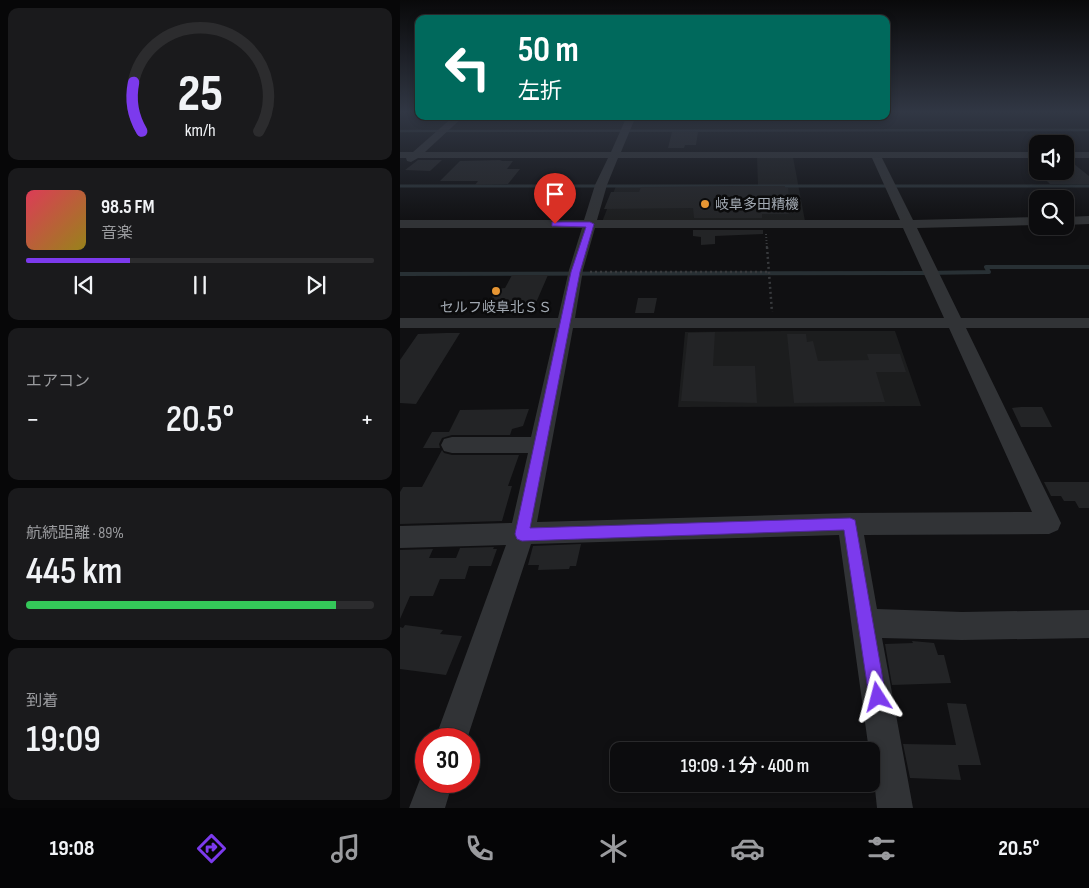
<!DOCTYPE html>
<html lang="ja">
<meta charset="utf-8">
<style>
body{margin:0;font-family:"Sofia Sans Condensed","Noto Sans JP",sans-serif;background:#1a1a1c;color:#f1f3f6;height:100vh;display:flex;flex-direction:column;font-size:19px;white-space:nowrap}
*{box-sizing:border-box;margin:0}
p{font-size:16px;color:#9a9b9e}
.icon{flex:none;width:28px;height:28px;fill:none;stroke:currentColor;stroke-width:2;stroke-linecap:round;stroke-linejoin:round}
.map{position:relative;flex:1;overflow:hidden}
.side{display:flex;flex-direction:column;gap:8px;padding:8px;background:#070708;width:400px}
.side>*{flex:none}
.banner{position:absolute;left:15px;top:15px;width:475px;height:105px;border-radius:10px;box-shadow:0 2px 8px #0003,0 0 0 1px #2c2c2e;background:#00695c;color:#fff;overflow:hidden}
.tools{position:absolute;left:629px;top:135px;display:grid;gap:10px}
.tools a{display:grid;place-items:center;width:45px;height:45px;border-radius:10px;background:#0c0c0e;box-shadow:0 2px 8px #0003,0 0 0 1px #2c2c2e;font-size:25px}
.speed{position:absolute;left:15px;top:728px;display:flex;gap:10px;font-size:25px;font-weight:700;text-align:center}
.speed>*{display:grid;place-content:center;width:65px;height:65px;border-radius:50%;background:#0c0c0e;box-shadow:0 2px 8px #0003,0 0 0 1px #2c2c2e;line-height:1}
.speed .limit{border:8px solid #d22;background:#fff;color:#111}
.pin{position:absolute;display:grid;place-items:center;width:42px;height:42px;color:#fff;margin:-51px -21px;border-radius:50% 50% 50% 0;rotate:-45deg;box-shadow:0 0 5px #0007}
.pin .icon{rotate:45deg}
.me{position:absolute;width:55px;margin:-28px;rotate:351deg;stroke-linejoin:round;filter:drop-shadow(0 0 4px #0008)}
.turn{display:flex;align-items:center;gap:18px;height:105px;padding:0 20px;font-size:22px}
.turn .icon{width:65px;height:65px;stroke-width:2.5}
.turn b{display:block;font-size:35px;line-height:42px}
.big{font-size:38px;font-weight:600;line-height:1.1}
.side .widget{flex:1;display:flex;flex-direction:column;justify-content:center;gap:8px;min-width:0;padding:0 18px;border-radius:10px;background:#1a1a1c}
.side .dial{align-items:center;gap:0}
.dial svg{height:130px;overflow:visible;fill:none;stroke:#2c2c2e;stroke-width:7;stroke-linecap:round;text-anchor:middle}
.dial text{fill:#f1f3f6;stroke:none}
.song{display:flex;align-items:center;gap:15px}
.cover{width:60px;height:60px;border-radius:8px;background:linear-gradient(135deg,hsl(350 70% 55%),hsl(50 70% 35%))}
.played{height:5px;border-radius:2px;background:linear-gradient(90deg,#7c3aed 30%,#2c2c2e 30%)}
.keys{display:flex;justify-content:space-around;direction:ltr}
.heat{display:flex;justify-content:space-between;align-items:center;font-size:28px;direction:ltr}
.charge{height:8px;border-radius:4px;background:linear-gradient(90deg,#34c759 89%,#2c2c2e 0)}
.trip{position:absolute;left:210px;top:742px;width:270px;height:50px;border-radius:10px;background:#0c0c0e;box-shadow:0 2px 8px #0003,0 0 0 1px #2c2c2e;font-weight:600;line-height:50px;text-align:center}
.dock{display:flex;height:80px;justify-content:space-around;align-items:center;background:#050506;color:#9a9b9e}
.dock .icon{width:35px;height:35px}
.dock .selected{color:#7c3aed}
.dock b{font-size:22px;color:#f1f3f6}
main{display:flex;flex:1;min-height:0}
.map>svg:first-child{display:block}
.built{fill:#1c1d1e}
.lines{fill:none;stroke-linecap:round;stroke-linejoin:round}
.stream-far2{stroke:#283034;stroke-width:2.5}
.stream-far1{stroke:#283034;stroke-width:3}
.stream{stroke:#283034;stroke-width:4}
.building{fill:#232426}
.path-far1{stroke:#383a3d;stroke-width:2;stroke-dasharray:1 2;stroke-linecap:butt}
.path{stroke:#383a3d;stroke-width:2.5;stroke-dasharray:2 3;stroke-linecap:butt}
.minor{fill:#313336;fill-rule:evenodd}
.route{fill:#7c3aed;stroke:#51269a}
.poi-dot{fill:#e69533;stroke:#0b0b0c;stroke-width:2}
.labels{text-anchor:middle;stroke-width:5;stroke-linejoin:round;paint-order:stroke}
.far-poi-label{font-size:14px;fill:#a2a9b2;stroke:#0b0b0c;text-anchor:start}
</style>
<main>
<section class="side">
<div class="widget dial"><svg viewBox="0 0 100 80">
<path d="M14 69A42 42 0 1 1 86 69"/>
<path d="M14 69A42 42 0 0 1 9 39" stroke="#7c3aed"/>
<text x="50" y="56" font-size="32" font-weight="700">25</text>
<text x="50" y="72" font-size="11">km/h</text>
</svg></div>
<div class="widget">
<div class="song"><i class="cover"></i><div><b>98.5 FM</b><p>音楽</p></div></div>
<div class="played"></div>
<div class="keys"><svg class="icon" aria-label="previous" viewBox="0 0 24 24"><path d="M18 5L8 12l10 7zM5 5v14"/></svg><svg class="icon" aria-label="pause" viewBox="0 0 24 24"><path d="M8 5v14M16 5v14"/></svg><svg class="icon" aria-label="next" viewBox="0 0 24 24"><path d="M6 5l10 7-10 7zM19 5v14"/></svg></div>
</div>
<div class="widget"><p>エアコン</p>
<div class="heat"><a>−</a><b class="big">20.5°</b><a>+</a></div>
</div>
<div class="widget"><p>航続距離 · 89%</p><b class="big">445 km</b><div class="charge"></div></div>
<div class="widget"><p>到着</p><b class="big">19:09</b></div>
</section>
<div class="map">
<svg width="689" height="808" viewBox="0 0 689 808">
<rect width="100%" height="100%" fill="#101012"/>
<path class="built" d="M357 157H393L405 221 202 222 216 186H358Z
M384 331H495L521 406 278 407 285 332Z"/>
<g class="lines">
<path class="stream-far2" d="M0 131 689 130"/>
<path class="stream-far1" d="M0 186H689"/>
<path class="stream" d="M0 274 526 273 589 272 586 267H689"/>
</g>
<path class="building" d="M272 132H298L296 145H285L284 148H268Z
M18 160H42L30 171 5 170Z
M102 160 100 161H113L107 169H120L108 184 75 185 78 181H40L60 161Z
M665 160H669L689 176V184H650L637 171H665Z
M333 186H385V188H388L390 203H387L389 214H362V218H294L293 208 204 209 211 192H239L241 187Z
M293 230H363V234L315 236V244L301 245V237L293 236Z
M112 275H148L135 305 87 306 97 289 105 288Z
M238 298H257L254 313H235Z
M315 332 313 366H355L357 403 281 401 288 333Z
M46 333H60L16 404 0 403V360L18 334Z
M387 334H406L407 342 413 341 418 361 469 360 467 354H500L506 372H476L485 402 394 403Z
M621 407H642L652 427H621L612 408Z
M129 409 123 426 112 429 110 435H52L42 438 39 444 40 448H23L32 432H49L60 410Z
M42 450 44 453 52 455H119L108 486H112L102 521 0 524V492L3 487H22Z
M644 482H689V508H679L675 501H664L661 496H651Z
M181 544 176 566H170L169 569 138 570 139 565H128L133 546Z
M94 547 93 549H97L91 566H69L65 579H40L33 596H10L0 619V550L33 549 29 558H56L60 548Z
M5 625 43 630 40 634 62 636 46 675 0 669V627L3 628Z
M512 641 534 643 538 655H544L551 683 492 685 485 644 513 643Z
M547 703 566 704 581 765H558L561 780 510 778 503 744 556 745Z"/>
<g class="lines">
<path class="path-far1" d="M366 234 367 249"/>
<path class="path" d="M367 247 372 312
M190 272H369"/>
<path class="minor" d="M54 116H64L25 152H211L227 116H236L221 152H638V158H482L513 220 638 217V225L517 228 561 318H689V328H566L661 523 658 530 649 534 464 535 477 609 562 612 689 610V638L562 640 482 638 513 808H477L471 751H469L439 535 131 544 67 739H35L106 545 0 548V526L112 523 128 453H52L44 451 41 445 44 439 52 437H131L156 328H0V318H158L169 270 182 228H0V220H184L195 185 208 158H18L11 162 7 161 6 158H0V152H13ZM218 158H472L500 220H197L207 185ZM195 228H503L544 318H175L183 270ZM173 328H549L632 512 450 513 137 522Z
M665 152H689V158H665Z
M689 216V224L665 225V217Z
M26 768V781H53L45 808H9L24 769Z"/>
</g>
<linearGradient id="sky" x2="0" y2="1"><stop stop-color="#09090a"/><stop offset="0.5" stop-color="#313744"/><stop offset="1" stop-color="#313744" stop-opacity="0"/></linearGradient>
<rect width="689" height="224" fill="url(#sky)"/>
<path class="route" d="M152 222H190L194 224 180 272 130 528 450 518 455 520 486 697 484 703 478 706 471 703 469 697 444 530 122 541 117 539 115 534 171 272 186 227 155 226H152Z"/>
<g class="poi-dot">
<circle cx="305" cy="204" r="5"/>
<circle cx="96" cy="291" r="5"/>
</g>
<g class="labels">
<g class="far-poi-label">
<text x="315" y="209">岐阜多田精機</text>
<text x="96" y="312" text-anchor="middle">セルフ岐阜北ＳＳ</text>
</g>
</g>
</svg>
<div class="tools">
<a><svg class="icon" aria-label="sound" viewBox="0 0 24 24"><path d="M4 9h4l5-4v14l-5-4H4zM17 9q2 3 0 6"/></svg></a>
<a><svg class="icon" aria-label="search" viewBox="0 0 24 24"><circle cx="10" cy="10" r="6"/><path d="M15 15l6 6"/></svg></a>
</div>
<div class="speed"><div class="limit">30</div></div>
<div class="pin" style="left:155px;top:224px;background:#d93025"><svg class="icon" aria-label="arrive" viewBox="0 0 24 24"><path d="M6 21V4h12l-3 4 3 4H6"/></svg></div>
<svg class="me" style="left:478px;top:697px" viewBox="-20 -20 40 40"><path d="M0-17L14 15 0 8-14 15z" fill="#7c3aed" stroke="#fff" stroke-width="4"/></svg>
<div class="trip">19:09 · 1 分 · 400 m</div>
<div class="banner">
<div class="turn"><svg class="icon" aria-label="left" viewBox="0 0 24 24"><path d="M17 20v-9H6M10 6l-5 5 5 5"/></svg><div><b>50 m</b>左折</div></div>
</div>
</div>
</main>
<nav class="dock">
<b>19:08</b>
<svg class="icon selected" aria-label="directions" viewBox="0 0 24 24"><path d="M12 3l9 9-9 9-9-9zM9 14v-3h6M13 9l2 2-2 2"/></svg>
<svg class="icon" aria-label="music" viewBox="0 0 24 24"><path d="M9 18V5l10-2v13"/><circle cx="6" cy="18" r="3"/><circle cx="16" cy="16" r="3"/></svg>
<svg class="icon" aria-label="phone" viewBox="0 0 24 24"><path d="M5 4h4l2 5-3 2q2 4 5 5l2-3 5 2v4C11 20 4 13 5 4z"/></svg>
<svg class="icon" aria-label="climate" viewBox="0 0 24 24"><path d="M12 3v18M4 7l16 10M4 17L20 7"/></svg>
<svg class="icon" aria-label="car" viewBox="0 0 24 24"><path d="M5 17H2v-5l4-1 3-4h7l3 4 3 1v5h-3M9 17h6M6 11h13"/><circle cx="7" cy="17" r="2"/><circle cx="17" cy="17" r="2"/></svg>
<svg class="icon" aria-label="filters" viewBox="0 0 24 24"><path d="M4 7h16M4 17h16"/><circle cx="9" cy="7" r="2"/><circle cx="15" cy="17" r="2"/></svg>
<b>20.5°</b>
</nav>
